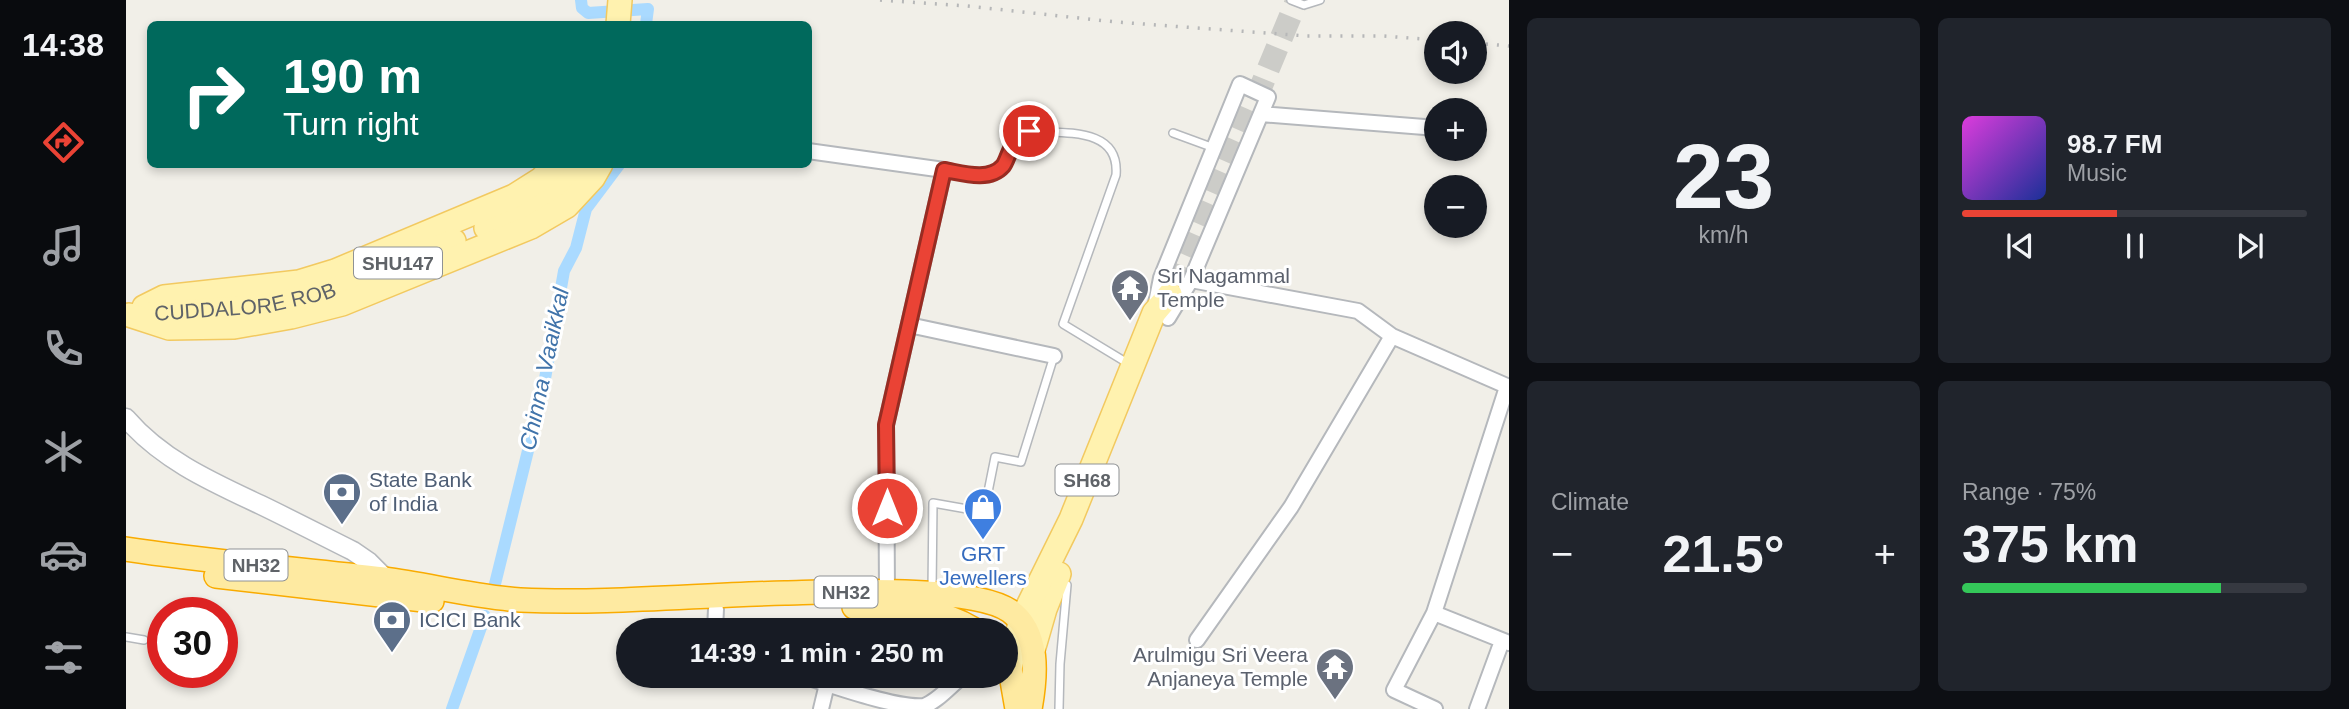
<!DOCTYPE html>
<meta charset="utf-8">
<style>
body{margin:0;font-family:Helvetica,sans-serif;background:#20242c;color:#f1f3f6;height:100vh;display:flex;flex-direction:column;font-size:26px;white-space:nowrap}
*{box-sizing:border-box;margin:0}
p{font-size:23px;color:#9ea1a6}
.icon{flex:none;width:38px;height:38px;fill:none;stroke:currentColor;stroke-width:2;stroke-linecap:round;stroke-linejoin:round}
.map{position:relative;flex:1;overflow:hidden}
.sheet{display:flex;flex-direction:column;gap:18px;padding:18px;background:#0d0f14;width:840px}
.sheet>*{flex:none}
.top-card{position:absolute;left:21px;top:21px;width:665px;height:147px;border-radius:10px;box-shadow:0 4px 10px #0003;background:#00695c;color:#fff;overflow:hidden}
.fabs{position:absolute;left:1298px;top:21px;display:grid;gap:14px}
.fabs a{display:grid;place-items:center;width:63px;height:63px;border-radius:50%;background:#171b24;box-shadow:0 4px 10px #0003;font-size:35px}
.speed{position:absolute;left:21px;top:597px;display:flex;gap:14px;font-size:35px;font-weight:700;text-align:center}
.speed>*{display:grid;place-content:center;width:91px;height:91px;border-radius:50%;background:#171b24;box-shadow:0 4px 10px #0003;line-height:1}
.speed .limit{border:10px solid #d22;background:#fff;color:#111}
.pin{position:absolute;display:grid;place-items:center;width:60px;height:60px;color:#fff;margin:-30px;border:4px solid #fff;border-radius:50%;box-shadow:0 2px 7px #0007}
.me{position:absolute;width:77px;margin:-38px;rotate:0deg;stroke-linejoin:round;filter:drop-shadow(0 0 5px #0008)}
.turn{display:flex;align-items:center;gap:24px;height:147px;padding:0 21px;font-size:32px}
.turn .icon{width:91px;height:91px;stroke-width:2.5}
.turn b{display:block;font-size:49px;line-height:60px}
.big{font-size:52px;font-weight:700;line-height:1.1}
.sheet .card{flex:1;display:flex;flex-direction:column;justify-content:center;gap:10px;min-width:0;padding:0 24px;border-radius:10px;background:#20242c}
.sheet .dial{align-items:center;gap:0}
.dial b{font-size:91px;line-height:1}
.song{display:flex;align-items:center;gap:21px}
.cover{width:84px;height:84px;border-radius:10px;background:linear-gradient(135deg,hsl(300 70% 55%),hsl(230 70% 35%))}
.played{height:7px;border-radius:4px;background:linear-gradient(90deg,#ea4335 45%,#363941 45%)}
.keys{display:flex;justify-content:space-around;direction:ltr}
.heat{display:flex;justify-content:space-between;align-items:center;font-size:38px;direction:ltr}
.charge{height:10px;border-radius:5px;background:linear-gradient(90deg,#34c759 75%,#363941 0)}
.sheet .tiles{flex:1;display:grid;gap:18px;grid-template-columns:repeat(2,1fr)}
.trip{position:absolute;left:490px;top:618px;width:402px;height:70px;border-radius:35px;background:#171b24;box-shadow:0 4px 10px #0003;font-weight:700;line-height:70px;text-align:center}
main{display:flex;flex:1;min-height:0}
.tabs{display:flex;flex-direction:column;width:126px;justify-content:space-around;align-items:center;background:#090b0e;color:#9ea1a6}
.tabs .icon{width:49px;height:49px}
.tabs .selected{color:#ea4335}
.tabs b{font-size:32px;color:#f1f3f6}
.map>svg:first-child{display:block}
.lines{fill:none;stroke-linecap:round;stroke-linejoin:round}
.canal{stroke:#aadaff;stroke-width:12}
.primary-tunnel{stroke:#ccccc8;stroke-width:23;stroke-dasharray:23 11;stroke-linecap:butt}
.service-casing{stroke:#b5b8bc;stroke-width:10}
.minor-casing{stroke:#b5b8bc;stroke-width:18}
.tertiary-casing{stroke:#b5b8bc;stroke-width:21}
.primary-casing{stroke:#f2c960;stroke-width:26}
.trunk-casing{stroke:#f9ab00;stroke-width:26}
.service{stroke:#fff;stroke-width:7}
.minor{stroke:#fff;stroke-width:14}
.tertiary{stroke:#fff;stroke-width:18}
.primary{stroke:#fff2af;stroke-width:23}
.trunk{stroke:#feeaa1;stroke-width:23}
.rail{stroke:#b6b7b8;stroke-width:3.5;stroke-dasharray:2 9;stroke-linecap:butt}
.route-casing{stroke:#982c22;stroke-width:18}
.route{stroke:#ea4335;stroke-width:12}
.labels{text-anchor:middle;stroke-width:6;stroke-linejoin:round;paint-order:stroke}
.shield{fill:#fff;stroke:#8f9295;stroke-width:2}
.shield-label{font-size:19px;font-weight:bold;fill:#5f6368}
.worship-label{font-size:21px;fill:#5b616d;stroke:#fff;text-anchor:start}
.street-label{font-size:21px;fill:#5f6368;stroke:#fff}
.service-label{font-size:21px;fill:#4e5e75;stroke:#fff;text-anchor:start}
.shop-label{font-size:21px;fill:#366cbe;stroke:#fff}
.water-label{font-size:23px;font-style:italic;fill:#4174aa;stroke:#fff}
</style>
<main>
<nav class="tabs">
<b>14:38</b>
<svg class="icon selected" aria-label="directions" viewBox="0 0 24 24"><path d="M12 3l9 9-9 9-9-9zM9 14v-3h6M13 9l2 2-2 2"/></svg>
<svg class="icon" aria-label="music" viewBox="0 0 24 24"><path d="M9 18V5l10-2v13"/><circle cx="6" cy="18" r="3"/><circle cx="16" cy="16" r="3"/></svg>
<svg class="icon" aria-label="phone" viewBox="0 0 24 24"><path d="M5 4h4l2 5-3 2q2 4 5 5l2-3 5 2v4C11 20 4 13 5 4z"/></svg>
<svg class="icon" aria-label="climate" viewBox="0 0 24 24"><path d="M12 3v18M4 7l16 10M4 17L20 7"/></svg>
<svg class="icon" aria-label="car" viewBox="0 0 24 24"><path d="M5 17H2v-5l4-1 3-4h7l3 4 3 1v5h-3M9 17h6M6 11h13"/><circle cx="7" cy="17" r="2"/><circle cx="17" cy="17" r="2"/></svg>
<svg class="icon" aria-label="filters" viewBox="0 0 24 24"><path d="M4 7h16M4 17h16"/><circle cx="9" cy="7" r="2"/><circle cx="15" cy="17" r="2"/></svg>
</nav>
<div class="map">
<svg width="1383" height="709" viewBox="0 0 1383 709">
<rect width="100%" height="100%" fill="#f1efe8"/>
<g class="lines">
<path class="canal" d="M455 0 456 8 462 13 522 9 520 24
M369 584 417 390 438 271 450 248 460 209 493 165
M326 709 359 616"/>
<path class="primary-tunnel" d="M1047 287 1129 101 1171 0"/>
<defs>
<path id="service" d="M1165 0 1178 5 1194 0
M1047 133 1088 148
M818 170C836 173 863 182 877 166 880 162 882 155 884 151 889 141 893 135 903 131 937 134 994 126 990 175L937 324 1003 364
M806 591 807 503 858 512 869 457 895 462 928 356
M0 637 18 640
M933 709 934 664 941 585"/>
<path id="minor" d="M1135 114 1311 128
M682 151 818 170 760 425 761 591
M1065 280 1232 311 1266 336 1383 387
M1029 308 1035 278 1114 84 1142 97 1065 280 1042 318
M783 325 928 356
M1308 613 1383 643
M589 630 590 609
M1071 640 1165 507 1266 336
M677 676C704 685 772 709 798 706 812 701 825 685 837 676
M695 709 701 684
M1309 709 1268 690 1308 613 1381 387
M1351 709 1376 641"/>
<path id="tertiary" d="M0 418C36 460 86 482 135 505 166 520 197 536 227 551L243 562 261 580"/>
<g id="primary">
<path d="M492 24 494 0"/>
<path d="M360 228 381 220 435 188 457 164"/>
<path d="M18 307 38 297 173 282 209 271 388 196 415 179 429 164"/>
<path id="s1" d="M24 314 140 306 201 292 328 241"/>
<path d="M3 315 43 328 108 327 165 317 216 304 405 227 441 206 467 178 475 164"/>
<path d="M908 647 919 609 933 574"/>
<path d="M884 669 894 622 945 519 1028 313 1044 294"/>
</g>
<path id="trunk" d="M0 549C86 562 172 569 258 579 303 585 349 597 394 600 482 604 571 595 659 593 707 592 847 585 884 611 914 633 910 676 904 709
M90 576 306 601
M728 607C770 606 813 608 849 630
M880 664 884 669 891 709"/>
</defs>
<use href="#service" class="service-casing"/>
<use href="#minor" class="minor-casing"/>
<use href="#tertiary" class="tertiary-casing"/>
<use href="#primary" class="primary-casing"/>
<use href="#trunk" class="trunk-casing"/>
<use href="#service" class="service"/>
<use href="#minor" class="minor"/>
<use href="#tertiary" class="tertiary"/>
<use href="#primary" class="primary"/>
<use href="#trunk" class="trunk"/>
<path class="rail" d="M754 0 841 6 990 22 1181 36H1257L1311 40
M1349 43 1383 46"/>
</g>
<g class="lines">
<defs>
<path id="route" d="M761 508 760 425 818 170C836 173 863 182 877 166 880 162 882 155 884 151 889 141 893 135 903 131"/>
</defs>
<use href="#route" class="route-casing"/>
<use href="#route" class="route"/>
</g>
<defs>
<symbol id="temple-pin" viewBox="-11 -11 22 30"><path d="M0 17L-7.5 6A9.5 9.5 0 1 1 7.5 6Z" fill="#6b7280" stroke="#fff"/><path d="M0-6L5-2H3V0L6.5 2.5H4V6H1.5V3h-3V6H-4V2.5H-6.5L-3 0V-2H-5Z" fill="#fff"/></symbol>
<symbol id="bank-pin" viewBox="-11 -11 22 30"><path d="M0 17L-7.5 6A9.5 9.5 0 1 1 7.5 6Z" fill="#5c6f8a" stroke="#fff"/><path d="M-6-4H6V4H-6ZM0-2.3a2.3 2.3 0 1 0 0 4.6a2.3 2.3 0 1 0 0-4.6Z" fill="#fff"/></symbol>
<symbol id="shop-pin" viewBox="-11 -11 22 30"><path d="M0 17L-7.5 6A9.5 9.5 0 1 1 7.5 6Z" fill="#3f7fe0" stroke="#fff"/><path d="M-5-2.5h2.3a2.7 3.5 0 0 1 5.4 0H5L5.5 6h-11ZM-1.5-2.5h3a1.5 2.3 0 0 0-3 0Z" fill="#fff"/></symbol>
</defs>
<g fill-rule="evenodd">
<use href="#temple-pin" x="982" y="266" width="44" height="60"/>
<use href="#bank-pin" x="194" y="470" width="44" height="60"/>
<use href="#shop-pin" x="835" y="485" width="44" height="60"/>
<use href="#bank-pin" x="244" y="598" width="44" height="60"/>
<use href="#temple-pin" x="1187" y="645" width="44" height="60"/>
</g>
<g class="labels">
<g class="shield">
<rect x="228" y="247.5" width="88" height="31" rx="5"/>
<rect x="929.5" y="464.5" width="63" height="31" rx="5"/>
<rect x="98.5" y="549.5" width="63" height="31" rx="5"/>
<rect x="688.5" y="576.5" width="63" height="31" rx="5"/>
</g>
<g class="shield-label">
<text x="272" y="270">SHU147</text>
<text x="961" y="487">SH68</text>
<text x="130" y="572">NH32</text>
<text x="720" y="599">NH32</text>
</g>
<g class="worship-label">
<text x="1031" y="283">Sri Nagammal<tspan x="1031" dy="24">Temple</tspan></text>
<text x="1182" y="662" text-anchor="end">Arulmigu Sri Veera<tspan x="1182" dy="24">Anjaneya Temple</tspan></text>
</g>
<g class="street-label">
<text dy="7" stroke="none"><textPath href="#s1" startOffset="96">CUDDALORE ROB</textPath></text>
</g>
<g class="service-label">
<text x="243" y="487">State Bank<tspan x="243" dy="24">of India</tspan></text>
<text x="293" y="627">ICICI Bank</text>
</g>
<g class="shop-label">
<text x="857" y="561">GRT<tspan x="857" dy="24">Jewellers</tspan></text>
</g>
<g class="water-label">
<text transform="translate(418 369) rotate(-78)" y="8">Chinna Vaaikkal</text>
</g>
</g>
</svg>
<div class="fabs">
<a><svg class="icon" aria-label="sound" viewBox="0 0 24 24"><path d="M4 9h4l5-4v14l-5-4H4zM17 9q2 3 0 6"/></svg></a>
<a>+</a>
<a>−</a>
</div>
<div class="speed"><div class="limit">30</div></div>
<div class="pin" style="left:903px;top:131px;background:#d93025"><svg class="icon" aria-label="arrive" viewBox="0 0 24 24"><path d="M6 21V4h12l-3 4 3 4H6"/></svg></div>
<svg class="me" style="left:761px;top:508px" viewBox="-20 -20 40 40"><circle r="17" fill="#ea4335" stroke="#fff" stroke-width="3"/><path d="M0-11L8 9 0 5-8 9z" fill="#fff"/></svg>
<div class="trip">14:39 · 1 min · 250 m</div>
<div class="top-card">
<div class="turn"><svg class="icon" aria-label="right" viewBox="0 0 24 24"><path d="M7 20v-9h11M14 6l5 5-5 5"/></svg><div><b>190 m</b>Turn right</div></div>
</div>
</div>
<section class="sheet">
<div class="tiles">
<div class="card dial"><b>23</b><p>km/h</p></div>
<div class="card">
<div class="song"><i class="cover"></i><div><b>98.7 FM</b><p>Music</p></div></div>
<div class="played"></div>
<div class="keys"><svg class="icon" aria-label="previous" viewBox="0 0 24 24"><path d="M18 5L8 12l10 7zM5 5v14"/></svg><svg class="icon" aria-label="pause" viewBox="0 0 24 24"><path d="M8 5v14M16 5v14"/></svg><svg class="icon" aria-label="next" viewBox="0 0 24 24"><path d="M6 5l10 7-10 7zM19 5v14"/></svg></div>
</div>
<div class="card"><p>Climate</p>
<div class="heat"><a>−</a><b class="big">21.5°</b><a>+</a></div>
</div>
<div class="card"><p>Range · 75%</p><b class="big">375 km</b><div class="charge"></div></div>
</div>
</section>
</main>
